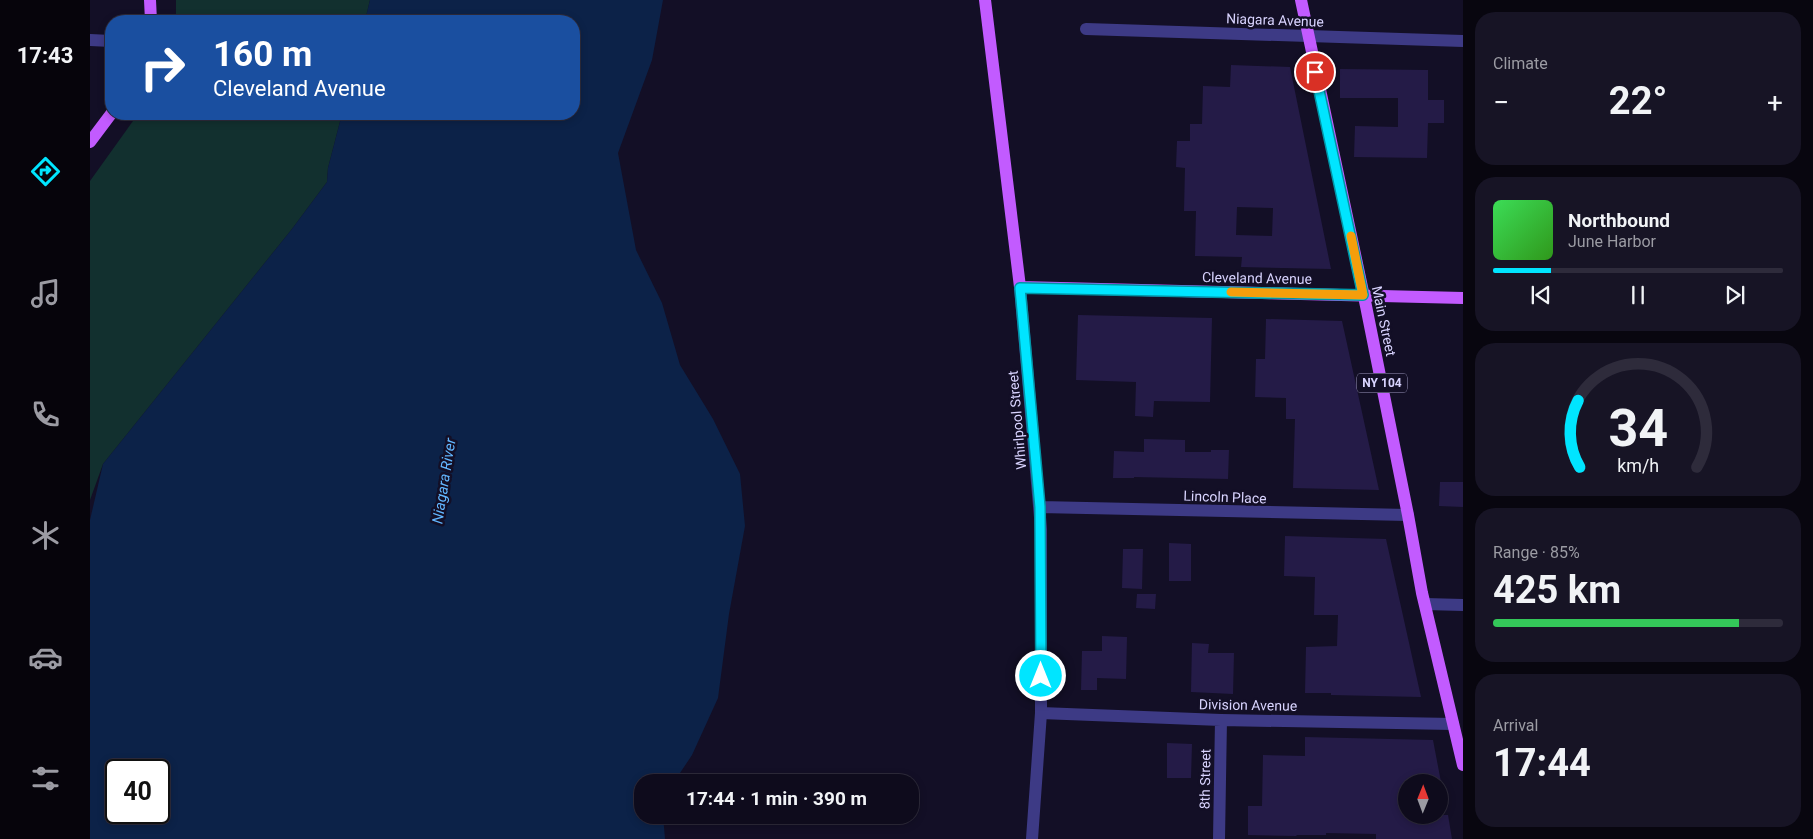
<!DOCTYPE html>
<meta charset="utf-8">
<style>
body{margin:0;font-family:Roboto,sans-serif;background:#171425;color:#f1f3f6;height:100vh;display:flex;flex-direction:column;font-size:19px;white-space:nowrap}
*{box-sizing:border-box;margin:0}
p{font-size:16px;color:#9b9ba3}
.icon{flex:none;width:28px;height:28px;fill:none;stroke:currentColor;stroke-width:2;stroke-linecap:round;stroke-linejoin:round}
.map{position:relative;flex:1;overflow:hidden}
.details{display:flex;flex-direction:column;gap:12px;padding:12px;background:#08060f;width:350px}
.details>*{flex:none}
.hud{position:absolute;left:15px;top:15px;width:475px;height:105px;border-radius:20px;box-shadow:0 2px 8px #0003,0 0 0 1px #2e2b3b;background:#1a4fa0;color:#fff;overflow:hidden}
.needle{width:32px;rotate:1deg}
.fabs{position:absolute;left:1308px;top:774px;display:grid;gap:10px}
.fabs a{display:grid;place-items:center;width:50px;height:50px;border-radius:50%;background:#0e0b1c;box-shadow:0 2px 8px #0003,0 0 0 1px #2e2b3b;font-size:25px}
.speed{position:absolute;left:15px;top:759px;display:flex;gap:10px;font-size:25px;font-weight:700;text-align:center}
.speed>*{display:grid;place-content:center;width:65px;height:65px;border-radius:50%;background:#0e0b1c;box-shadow:0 2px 8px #0003,0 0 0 1px #2e2b3b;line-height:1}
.speed .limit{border:2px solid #111;border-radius:8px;background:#fff;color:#111}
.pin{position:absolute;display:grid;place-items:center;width:42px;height:42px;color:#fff;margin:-21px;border:2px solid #fff;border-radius:50%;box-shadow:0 1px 5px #0007}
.me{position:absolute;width:55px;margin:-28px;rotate:0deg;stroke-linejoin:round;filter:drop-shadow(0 0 4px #0008)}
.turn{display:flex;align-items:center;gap:18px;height:105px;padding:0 25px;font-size:22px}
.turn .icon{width:65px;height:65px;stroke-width:2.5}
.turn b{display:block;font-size:35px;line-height:42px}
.big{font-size:38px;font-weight:700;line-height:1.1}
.details .widget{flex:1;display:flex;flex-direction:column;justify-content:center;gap:8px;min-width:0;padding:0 18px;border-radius:20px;background:#171425}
.details .dial{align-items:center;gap:0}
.dial svg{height:130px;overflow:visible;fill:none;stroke:#2e2b3b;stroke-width:7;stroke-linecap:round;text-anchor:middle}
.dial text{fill:#f1f3f6;stroke:none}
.song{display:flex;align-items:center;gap:15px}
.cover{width:60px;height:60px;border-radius:8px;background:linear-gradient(135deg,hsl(130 70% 55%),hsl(110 70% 35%))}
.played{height:5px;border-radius:2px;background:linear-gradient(90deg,#00e5ff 20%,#2e2b3b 20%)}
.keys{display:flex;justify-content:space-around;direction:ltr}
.heat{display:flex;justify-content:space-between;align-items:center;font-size:28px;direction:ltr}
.charge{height:8px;border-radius:4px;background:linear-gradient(90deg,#34c759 85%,#2e2b3b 0)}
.trip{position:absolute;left:544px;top:774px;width:285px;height:50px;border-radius:20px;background:#0e0b1c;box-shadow:0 2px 8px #0003,0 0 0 1px #2e2b3b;font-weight:700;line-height:50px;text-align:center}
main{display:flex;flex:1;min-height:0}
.menu{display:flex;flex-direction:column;width:90px;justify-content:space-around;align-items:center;background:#06040b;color:#9b9ba3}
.menu .icon{width:35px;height:35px}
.menu .active{color:#00e5ff}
.menu b{font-size:22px;color:#f1f3f6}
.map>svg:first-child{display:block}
.green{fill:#12302f}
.water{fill:#0c2248;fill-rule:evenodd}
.building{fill:#241b47;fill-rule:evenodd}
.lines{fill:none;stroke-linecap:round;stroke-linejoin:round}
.minor{stroke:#3d3a85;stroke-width:12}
.major{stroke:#c25bff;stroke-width:12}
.route-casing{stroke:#0095a6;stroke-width:12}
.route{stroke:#00e5ff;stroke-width:9}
.slow{stroke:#f59e0b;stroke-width:9}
.labels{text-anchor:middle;stroke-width:5;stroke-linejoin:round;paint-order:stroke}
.shield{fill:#130f26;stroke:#9e99be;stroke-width:1}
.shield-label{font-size:12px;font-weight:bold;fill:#d9d4ff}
.street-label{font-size:14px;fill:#d9d4ff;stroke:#130f26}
.water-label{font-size:15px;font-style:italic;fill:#62b6ff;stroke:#130f26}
</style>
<main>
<nav class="menu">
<b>17:43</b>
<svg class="icon active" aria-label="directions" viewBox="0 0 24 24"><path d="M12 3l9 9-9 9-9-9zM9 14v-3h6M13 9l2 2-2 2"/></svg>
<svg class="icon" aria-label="music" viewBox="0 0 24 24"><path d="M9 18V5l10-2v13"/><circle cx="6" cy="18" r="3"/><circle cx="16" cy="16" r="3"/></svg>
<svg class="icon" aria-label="phone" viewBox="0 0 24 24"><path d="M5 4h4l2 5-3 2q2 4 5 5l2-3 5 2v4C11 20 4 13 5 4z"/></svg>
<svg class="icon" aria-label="climate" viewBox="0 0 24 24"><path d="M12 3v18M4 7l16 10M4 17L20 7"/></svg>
<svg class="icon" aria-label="car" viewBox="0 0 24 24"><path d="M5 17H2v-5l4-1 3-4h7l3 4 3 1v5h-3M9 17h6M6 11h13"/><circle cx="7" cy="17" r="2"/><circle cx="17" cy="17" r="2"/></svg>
<svg class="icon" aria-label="filters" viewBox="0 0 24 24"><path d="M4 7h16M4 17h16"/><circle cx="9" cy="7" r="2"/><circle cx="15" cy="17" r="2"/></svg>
</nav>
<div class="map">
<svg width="1373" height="839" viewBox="0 0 1373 839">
<rect width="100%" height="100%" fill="#130f26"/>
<path class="green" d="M86 0H280L275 21H86Z
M48 114H252L238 168 237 182 202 229 13 464 0 500V181Z"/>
<path class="water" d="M280 0H573L562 60 528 153 546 250 572 303 590 365 623 419 650 474 655 526 639 614 628 698 602 755 584 782H552V815H573L575 839H0V520L13 464 202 229 237 182 238 168 252 114H484V21H275ZM26 770H69V812H26Z"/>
<path class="building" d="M1141 65 1200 67 1241 269 1151 267 1152 257 1105 256 1106 211H1094L1095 168 1086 167 1087 141H1100V124H1112L1113 86 1140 87ZM1147 207 1183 208 1182 236 1146 235Z
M1250 69 1338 70V100H1354V123H1338L1337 158 1264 157 1265 126 1308 127V98H1250Z
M988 315 1122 318 1120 402 1064 401 1063 417 1045 416 1046 382 986 380Z
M1176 319 1252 321 1289 490 1203 488 1205 419H1196V398L1165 397 1166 359H1175Z
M1054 439 1095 440V452H1121V450H1139L1138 479 1044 477V478H1023L1024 451 1054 452Z
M1350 482H1373V507L1349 506Z
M1195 536 1296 539 1331 697 1241 695V693H1215L1216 647 1247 646 1248 615H1224L1225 577 1194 576Z
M1079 543 1101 544V581H1079Z
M1033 549H1053L1052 589 1032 588Z
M1047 594H1066L1065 609 1046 608Z
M1012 636 1037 637 1036 679 1007 678V690H991L992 651H1012Z
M1102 643 1119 644 1118 653H1144L1143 694 1101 692Z
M1215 737 1343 740 1351 782H1316V815H1358L1362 839H1286V834L1236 833V835H1207L1206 836 1158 835V806H1172L1173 755 1215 756Z
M1077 743 1102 744 1101 778H1077Z"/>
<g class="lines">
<path class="minor" d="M996 29 1373 41
M0 40 21 41
M930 287 951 529V713L942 839
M950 507 1318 515
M1335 604 1373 605
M951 713 1131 720 1363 724
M1129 839 1131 720"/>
<path class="major" d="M60 0 61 21
M895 0 930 287 1373 298
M1211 0 1276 306 1318 515 1332 593 1373 765
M0 142 21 114"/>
</g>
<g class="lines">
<defs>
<path id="route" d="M951 676 950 507 930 288 1273 295 1225 72"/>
</defs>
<use href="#route" class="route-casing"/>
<use href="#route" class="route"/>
<path class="slow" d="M1141 292 1273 295 1261 236"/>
</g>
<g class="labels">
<rect class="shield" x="1267" y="373.5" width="50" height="19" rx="4"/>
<g class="shield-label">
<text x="1292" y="387">NY 104</text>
</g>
<g class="street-label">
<text transform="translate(1185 20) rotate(2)" y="5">Niagara Avenue</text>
<text transform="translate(1167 278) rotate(1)" y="5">Cleveland Avenue</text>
<text transform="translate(1294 321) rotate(78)" y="5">Main Street</text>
<text transform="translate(927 420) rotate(-95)" y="5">Whirlpool Street</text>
<text transform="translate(1135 497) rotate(2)" y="5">Lincoln Place</text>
<text transform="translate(1158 705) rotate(1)" y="5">Division Avenue</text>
<text transform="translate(1115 779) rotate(-89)" y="5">8th Street</text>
</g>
<g class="water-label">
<text transform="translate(354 481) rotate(-81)" y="5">Niagara River</text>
</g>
</g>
</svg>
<div class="fabs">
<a><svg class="needle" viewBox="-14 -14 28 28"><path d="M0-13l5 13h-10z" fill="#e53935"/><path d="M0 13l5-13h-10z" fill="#9b9ba3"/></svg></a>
</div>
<div class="speed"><div class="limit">40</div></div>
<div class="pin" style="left:1225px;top:72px;background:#d93025"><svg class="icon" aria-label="arrive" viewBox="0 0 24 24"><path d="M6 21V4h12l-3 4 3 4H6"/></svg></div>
<svg class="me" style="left:951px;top:676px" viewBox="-20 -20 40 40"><circle r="17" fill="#00e5ff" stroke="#fff" stroke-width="3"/><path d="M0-11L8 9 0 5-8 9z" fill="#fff"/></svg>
<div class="trip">17:44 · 1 min · 390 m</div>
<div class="hud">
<div class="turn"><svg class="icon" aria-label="right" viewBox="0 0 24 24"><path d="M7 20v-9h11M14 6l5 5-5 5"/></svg><div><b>160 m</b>Cleveland Avenue</div></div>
</div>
</div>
<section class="details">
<div class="widget"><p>Climate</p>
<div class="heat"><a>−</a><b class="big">22°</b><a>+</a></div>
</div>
<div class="widget">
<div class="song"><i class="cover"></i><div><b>Northbound</b><p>June Harbor</p></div></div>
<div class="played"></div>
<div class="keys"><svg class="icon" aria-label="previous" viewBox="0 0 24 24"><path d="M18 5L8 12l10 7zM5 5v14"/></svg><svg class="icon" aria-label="pause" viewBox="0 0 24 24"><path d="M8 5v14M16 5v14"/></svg><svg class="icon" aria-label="next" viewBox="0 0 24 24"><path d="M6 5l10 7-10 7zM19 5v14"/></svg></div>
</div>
<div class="widget dial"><svg viewBox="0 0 100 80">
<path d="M14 69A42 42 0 1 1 86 69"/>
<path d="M14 69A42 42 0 0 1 13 28" stroke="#00e5ff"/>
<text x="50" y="56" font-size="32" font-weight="700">34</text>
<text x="50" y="72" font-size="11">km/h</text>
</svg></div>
<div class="widget"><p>Range · 85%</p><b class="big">425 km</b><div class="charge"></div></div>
<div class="widget"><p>Arrival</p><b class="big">17:44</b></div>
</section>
</main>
